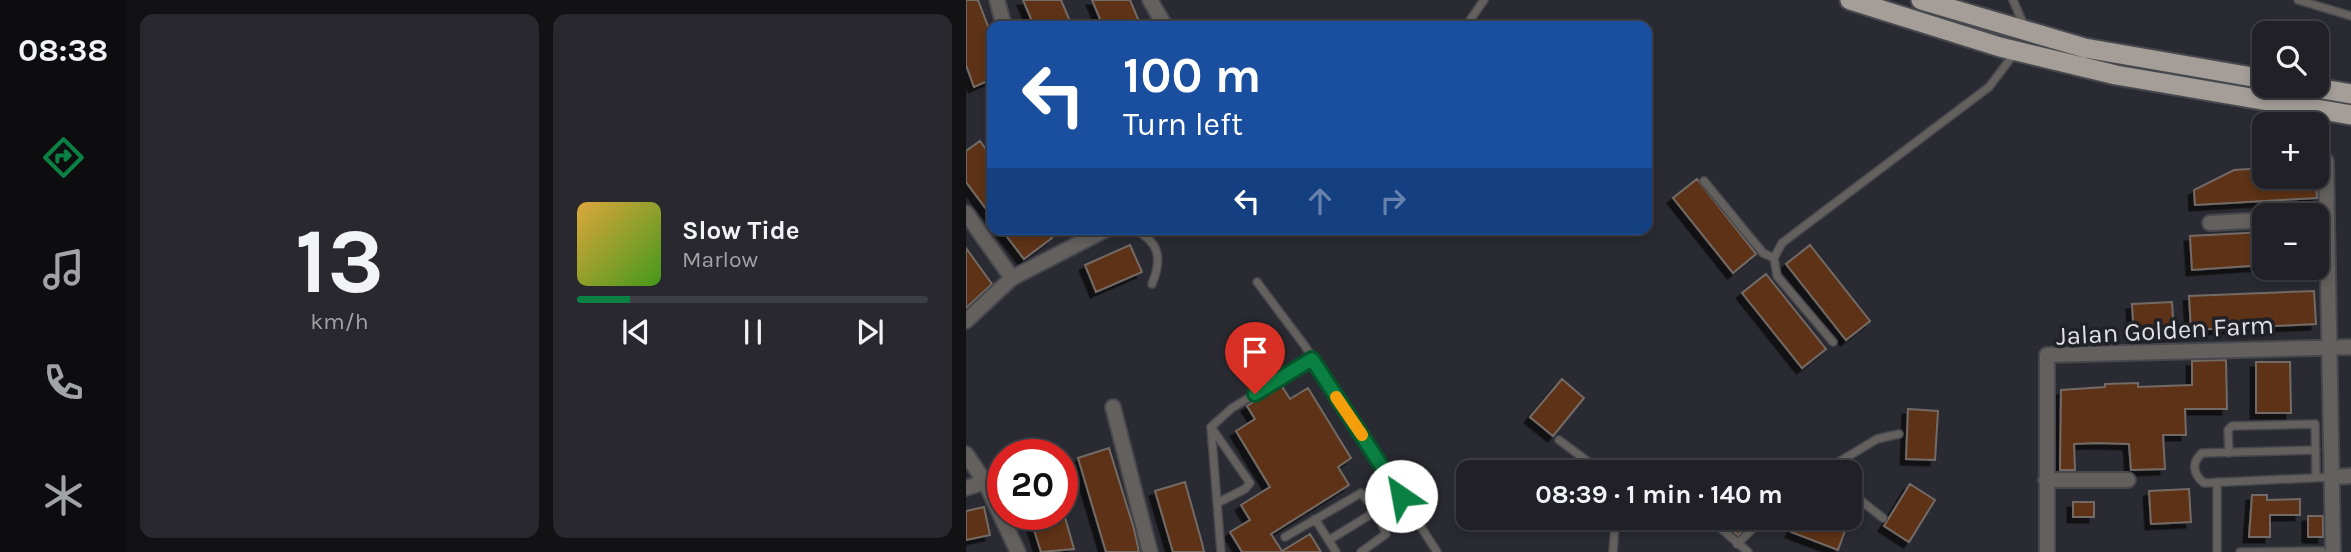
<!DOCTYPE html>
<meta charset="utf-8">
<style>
body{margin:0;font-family:Karla,sans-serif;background:#28282e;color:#f1f3f6;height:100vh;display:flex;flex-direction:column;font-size:26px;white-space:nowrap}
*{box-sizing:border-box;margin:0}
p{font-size:23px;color:#a2a3a7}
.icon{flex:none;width:38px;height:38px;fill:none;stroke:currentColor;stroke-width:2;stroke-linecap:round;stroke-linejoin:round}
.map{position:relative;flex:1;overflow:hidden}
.panel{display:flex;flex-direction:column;gap:14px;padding:14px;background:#121215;width:840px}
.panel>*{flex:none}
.guide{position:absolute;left:21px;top:21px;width:665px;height:214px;border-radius:14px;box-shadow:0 4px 10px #0003,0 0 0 2px #3d3e43;background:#1a4fa0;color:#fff;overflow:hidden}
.controls{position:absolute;left:1286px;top:21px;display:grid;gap:14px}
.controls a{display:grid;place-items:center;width:77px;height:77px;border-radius:14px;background:#202026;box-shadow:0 4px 10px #0003,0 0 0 2px #3d3e43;font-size:35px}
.speed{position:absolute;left:21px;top:439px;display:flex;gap:14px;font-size:35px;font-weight:700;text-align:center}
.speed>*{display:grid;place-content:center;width:91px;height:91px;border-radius:50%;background:#202026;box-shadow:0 4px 10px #0003,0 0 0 2px #3d3e43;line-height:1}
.speed .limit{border:10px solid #d22;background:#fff;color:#111}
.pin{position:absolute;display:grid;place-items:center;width:60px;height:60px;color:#fff;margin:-72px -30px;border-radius:50% 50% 50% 0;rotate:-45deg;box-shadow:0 0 7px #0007}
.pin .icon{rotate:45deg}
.me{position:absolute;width:77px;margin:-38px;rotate:327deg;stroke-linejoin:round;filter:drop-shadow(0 0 5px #0008)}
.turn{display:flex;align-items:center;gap:24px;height:147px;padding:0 21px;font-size:32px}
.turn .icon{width:91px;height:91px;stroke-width:2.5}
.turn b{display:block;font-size:49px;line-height:60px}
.lanes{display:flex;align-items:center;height:66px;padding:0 21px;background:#0003;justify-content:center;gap:35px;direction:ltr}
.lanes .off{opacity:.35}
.panel .card{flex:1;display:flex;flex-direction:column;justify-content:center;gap:10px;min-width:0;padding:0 24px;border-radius:14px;background:#28282e}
.panel .dial{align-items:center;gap:0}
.dial b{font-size:91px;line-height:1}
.song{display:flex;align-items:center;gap:21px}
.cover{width:84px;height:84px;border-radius:10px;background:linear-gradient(135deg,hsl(40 70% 55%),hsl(100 70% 35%))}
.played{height:7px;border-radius:4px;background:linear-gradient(90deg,#0b8043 15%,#3d3e43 15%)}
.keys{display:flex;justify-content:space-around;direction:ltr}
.panel .tiles{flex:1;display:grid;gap:14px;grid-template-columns:repeat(2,1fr)}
.trip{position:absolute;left:490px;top:460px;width:406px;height:70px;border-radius:14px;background:#202026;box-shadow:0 4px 10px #0003,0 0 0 2px #3d3e43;font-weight:700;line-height:70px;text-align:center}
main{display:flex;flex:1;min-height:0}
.tabs{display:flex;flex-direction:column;width:126px;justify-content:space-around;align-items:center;background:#0d0d0f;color:#a2a3a7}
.tabs .icon{width:49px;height:49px}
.tabs .active{color:#0b8043}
.tabs b{font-size:32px;color:#f1f3f6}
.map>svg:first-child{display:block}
.building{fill:#5d3215;stroke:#736b66;stroke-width:2;filter:url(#shadow)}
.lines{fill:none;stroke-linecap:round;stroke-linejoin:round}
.service-casing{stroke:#47484e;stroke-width:10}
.minor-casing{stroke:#47484e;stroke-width:18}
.trunk-casing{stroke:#47484e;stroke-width:23}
.service{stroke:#63605d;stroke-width:7}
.minor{stroke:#63605d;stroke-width:14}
.trunk{stroke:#a49d98;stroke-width:19}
.route-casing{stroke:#07532c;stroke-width:18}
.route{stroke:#0b8043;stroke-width:12}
.slow{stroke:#f59e0b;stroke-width:12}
.labels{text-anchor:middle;stroke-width:7;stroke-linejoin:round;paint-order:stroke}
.street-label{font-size:26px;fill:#dfdfe4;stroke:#212128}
</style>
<main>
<nav class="tabs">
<b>08:38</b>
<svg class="icon active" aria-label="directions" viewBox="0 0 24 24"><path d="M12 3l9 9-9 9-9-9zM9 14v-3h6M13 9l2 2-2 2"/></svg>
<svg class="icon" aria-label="music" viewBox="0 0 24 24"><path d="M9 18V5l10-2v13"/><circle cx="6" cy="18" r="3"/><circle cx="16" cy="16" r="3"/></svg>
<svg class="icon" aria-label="phone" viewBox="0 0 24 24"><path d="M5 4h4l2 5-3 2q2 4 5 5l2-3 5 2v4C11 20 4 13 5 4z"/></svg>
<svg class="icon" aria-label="climate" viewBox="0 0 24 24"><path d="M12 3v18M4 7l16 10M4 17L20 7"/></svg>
</nav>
<section class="panel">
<div class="tiles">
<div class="card dial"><b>13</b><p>km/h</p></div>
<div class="card">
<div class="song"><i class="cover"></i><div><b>Slow Tide</b><p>Marlow</p></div></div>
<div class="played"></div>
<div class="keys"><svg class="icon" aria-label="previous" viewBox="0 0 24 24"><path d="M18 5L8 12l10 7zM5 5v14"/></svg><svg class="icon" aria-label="pause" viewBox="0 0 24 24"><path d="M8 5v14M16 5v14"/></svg><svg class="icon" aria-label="next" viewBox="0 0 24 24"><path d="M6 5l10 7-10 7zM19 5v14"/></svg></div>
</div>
</div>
</section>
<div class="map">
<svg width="1385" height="552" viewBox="0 0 1385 552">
<defs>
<filter id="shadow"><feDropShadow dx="-5.5" dy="5.5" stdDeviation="0" flood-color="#0009"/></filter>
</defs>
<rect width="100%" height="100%" fill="#2a2b32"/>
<path class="building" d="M0 0H12L26 37V79L8 87 0 65Z
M57 0H95L106 26H68Z
M126 0H164L175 26H137Z
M14 141 26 158V217L0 182V151Z
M1298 168V177H1350L1351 198 1229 205 1228 190 1268 170Z
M731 179 790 254 767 273 707 198Z
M35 229H79L86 238 58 259Z
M1298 232V265L1226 270 1224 236Z
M164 245 176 272 130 292 119 265Z
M844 245 904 321 880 340 820 264Z
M0 248 26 284 0 308Z
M800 274 860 349 836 368 776 293Z
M1348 291 1350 324 1225 330 1223 296Z
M1206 302 1208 335 1168 337 1166 304Z
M1260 360 1261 409H1219L1220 435H1197L1199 469 1165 470 1163 444 1131 443 1108 444 1109 470H1094L1095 390 1139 387V384L1172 383V387L1226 385V361Z
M1290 362H1324L1325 413H1290Z
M596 379 618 398 587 436 564 417Z
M315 385 324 399 342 388 385 458 372 467 383 485 305 534 316 551 344 534 355 552H276L264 532 284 520 275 505 304 487 270 431 289 419 281 406Z
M942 409 972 411 969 460 940 459Z
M143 448 168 529 173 552H140L112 458Z
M219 482 236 543 238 552H207L189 491Z
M944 484 969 500 943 542 918 526Z
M1223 489 1225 522 1185 524 1183 491Z
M1286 495H1301V500L1334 499V515H1304V537H1283Z
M1107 502H1128V517H1107Z
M18 507 24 535 0 540V511Z
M63 514H98L108 549 75 552Z
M1342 516H1357V537H1342Z
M752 518H789L772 535Z
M831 518H872L882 522 872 550 825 532Z"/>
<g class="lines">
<defs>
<path id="service" d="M1047 0 1059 28
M1332 0 1385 16
M500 26 518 0
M738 181 797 253 808 258
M166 229C193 240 197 258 186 284
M291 282 339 346 471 552
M867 342 811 276 808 258 816 243 1023 87 1048 54
M245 427 284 483 279 489 251 503
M593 440 636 472
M1350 450 1236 453C1225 463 1227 474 1238 483L1366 477
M1263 453 1262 430 1266 426 1349 424 1350 477
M856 472 911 439 933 434
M884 492 917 518
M404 502 428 485
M743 518 782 552
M349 519 370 552
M319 537 395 493 411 512 420 534 395 552
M363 540 435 496
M771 544 798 518
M255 552 245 427 266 408 346 359
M647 552 649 525
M1251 552V482
M1274 552 1356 551"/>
<path id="minor" d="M31 0 38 26
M184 0 199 26
M1360 161 1367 552
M0 213 46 278
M1244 223 1298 220
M0 321 46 278 141 229
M147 407 184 552
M0 454 19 482 52 552
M1366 477 1385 476
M1080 480H1162
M0 488 19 482
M1081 552V355L1385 347"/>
<path id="trunk" d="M884 0 1034 47 1150 75 1385 115
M955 0 1119 48 1298 79
M1339 86 1385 94"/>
</defs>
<use href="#service" class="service-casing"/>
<use href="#minor" class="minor-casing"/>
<use href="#trunk" class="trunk-casing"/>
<use href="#service" class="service"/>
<use href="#minor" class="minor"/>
<use href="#trunk" class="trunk"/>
</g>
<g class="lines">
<defs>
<path id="route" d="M289 394 346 359 435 496"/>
</defs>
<use href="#route" class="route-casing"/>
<use href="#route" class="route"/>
<path class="slow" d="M370 397 396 435"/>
</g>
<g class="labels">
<g class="street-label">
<text transform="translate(1199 330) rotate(-3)" y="9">Jalan Golden Farm</text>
</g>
</g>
</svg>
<div class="controls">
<a><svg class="icon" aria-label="search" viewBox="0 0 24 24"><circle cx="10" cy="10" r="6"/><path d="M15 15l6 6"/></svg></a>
<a>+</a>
<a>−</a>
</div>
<div class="speed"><div class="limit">20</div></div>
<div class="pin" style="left:289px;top:394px;background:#d93025"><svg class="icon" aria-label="arrive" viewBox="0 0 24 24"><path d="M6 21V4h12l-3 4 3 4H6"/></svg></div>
<svg class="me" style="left:435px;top:496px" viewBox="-20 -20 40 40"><circle r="19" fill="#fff"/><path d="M0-13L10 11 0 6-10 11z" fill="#0b8043"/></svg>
<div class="trip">08:39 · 1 min · 140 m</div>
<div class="guide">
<div class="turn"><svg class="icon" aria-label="left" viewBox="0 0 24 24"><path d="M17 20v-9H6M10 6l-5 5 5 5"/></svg><div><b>100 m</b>Turn left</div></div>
<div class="lanes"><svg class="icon" aria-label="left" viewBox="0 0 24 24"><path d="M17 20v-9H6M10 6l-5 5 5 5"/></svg><svg class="icon off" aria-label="ahead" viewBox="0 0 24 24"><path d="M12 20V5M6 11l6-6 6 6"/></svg><svg class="icon off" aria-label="right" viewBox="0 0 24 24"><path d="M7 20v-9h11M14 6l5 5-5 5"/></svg></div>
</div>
</div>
</main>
